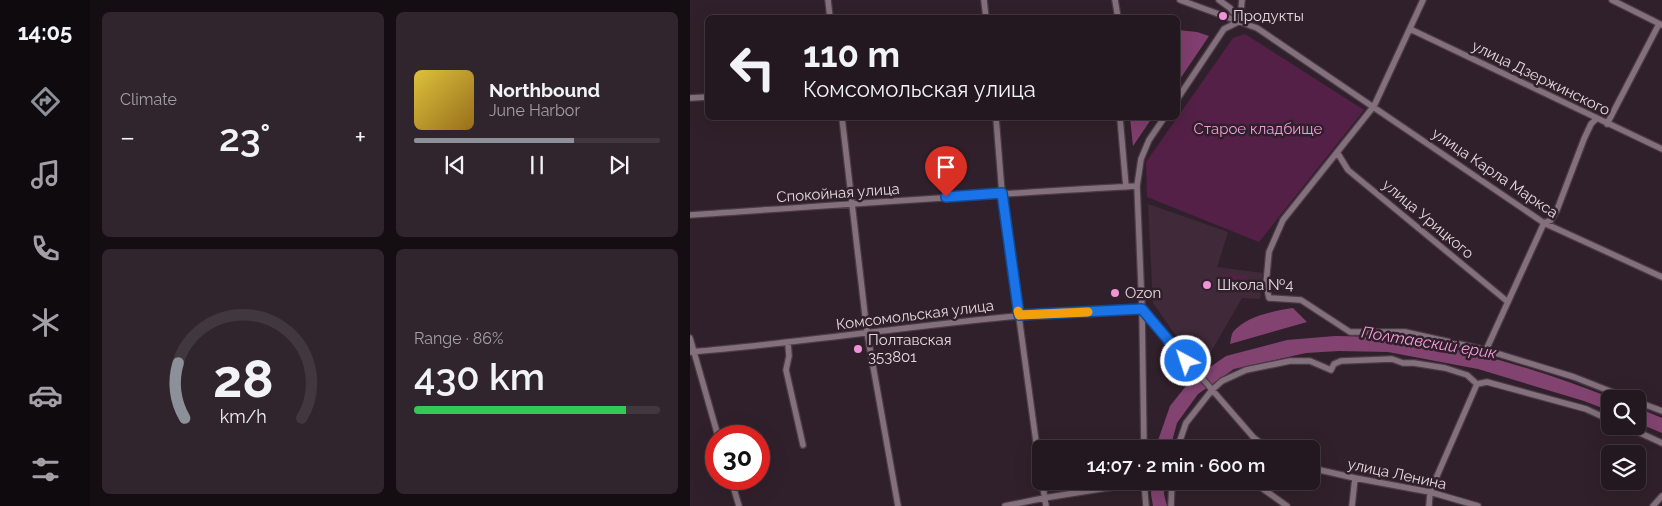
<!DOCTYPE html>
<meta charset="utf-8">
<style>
body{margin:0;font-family:Raleway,sans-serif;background:#30252d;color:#f1f3f6;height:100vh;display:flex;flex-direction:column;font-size:19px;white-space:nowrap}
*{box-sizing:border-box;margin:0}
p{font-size:16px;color:#a3a0a5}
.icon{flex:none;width:28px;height:28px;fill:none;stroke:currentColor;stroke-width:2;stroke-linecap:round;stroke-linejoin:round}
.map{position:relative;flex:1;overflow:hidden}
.panel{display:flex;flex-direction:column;gap:12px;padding:12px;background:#140d12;width:600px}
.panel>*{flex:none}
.top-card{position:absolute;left:15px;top:15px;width:475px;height:105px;border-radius:8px;box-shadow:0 5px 20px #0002,0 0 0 1px #41373e;background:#241820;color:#f1f3f6;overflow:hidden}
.fabs{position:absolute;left:911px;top:390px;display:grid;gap:10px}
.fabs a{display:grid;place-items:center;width:45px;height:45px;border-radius:8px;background:#241820;box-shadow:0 5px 20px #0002,0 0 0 1px #41373e;font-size:25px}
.speed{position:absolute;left:15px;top:425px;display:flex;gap:10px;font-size:25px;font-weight:700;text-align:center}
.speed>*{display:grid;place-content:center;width:65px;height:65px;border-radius:50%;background:#241820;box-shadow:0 5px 20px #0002,0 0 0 1px #41373e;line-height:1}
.speed .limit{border:8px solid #d22;background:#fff;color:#111}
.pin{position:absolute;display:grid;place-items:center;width:42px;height:42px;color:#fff;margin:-51px -21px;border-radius:50% 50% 50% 0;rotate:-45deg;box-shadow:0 0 5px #0007}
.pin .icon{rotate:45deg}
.me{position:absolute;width:55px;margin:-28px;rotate:320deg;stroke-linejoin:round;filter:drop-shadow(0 0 4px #0008)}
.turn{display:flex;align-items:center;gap:18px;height:105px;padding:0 15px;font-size:22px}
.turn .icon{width:65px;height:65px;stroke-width:2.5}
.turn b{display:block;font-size:35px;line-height:42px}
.big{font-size:38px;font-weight:600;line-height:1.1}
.panel .tile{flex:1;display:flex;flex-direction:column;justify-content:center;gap:8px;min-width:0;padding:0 18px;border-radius:8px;background:#30252d}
.panel .dial{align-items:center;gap:0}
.dial svg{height:130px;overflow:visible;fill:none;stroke:#41373e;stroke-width:7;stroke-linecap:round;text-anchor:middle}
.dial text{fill:#f1f3f6;stroke:none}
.song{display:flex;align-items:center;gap:15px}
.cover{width:60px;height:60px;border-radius:8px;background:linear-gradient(135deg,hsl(50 70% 55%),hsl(40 70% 35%))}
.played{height:5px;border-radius:2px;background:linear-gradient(90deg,#8c9099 65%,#41373e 65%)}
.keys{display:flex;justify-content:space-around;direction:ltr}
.heat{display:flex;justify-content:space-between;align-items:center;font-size:28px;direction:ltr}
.charge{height:8px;border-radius:4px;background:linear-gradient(90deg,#34c759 86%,#41373e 0)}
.panel .tiles{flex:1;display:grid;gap:12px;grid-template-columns:repeat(2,1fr)}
.trip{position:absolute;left:342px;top:440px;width:288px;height:50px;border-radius:8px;background:#241820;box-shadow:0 5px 20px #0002,0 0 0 1px #41373e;font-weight:600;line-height:50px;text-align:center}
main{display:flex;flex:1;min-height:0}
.dock{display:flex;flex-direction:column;width:90px;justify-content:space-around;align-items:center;background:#0e0a0d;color:#a3a0a5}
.dock .icon{width:35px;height:35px}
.dock .current{color:#8c9099}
.dock b{font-size:22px;color:#f1f3f6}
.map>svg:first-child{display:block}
.built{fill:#402a39}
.green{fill:#542047}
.forest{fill:#803f6e}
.water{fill:#834371}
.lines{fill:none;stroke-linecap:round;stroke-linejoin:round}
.minor-casing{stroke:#493c45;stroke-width:8}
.minor{stroke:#84707d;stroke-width:5.5}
.route-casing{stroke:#114b97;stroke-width:12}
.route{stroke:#1a73e8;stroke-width:9}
.slow{stroke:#f59e0b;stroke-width:9}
.poi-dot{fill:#f391d6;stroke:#30202b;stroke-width:2}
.labels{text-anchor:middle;stroke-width:5;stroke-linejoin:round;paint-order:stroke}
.poi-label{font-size:15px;fill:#e4d9e0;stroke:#30202b;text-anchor:start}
.street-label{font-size:15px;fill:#e4d9e0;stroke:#30202b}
.park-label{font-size:15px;fill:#f79adb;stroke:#30202b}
.water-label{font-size:16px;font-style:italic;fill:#fc9ee0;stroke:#30202b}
</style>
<main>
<nav class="dock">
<b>14:05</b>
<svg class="icon current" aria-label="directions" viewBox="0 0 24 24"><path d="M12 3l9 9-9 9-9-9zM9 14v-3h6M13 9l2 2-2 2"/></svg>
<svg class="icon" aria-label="music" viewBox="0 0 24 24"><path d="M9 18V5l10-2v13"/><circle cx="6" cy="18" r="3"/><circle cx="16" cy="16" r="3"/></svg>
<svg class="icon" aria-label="phone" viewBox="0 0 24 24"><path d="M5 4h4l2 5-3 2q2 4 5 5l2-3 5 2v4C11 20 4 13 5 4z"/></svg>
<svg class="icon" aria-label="climate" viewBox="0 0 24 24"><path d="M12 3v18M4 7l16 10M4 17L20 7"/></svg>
<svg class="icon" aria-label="car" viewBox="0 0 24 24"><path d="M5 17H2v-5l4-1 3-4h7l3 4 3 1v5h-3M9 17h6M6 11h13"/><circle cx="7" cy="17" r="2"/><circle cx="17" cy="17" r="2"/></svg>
<svg class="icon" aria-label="filters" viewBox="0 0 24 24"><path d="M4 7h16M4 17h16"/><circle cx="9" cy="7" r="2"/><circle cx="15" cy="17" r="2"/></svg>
</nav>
<section class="panel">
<div class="tiles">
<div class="tile"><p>Climate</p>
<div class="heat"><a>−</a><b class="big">23°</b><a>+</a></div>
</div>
<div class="tile">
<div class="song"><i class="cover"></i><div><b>Northbound</b><p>June Harbor</p></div></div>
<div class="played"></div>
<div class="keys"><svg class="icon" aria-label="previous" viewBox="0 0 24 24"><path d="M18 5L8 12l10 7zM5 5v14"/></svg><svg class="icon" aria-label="pause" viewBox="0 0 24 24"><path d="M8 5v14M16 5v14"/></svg><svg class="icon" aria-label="next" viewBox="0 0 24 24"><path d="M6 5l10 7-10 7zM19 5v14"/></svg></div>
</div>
<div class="tile dial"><svg viewBox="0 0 100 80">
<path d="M14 69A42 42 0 1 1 86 69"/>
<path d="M14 69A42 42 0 0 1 10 35" stroke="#8c9099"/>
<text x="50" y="56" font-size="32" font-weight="700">28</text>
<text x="50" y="72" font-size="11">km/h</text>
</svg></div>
<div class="tile"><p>Range · 86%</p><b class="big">430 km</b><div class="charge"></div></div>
</div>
</section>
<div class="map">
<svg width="972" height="506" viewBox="0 0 972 506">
<rect width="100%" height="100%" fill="#30202b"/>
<path class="built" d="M458 204 538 232 527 267 573 273 570 299 552 298 514 364 503 360 463 303Z"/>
<path class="green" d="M555 34 674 110 569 242 457 197 456 162 543 38Z
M532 274 556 276 555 290 531 288Z"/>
<path class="forest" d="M488 30 507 32 519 36 488 82Z
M440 118H462L443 146Z"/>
<path class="water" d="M603 308 617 322 540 344C541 340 541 335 543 332 556 316 584 311 603 308Z
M645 336C741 336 835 364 924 399H920V411L894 401 788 369 698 352 649 351 616 353 544 369 508 394 487 423 480 449H465L480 406 500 381 536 356 597 340Z
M948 408 972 418V433L948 423Z
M462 481H475L474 494 477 506H463L461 494Z"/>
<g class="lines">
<defs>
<path id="minor" d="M138 0 140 18
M294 0 296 18
M425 0 428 18
M490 0 567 28 854 223 972 277
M529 0 540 8 550 21
M733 0 684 106 593 220 579 252 576 284 579 298 611 300 660 332H715L796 350 884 377 940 399
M922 0 972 25
M550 21 552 0
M720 29 972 149
M0 98 18 97
M488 98 534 29 550 21
M152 118 177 332 208 506
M306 118 312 193 351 478
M430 118 436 187
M917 124 969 24
M647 152 658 170 818 302
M0 215C149 205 298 194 447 186
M0 338 28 436
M98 343 99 356 96 370 113 445
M796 350 854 223 861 220 867 210 894 139 901 124 906 119
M0 352C110 343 218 326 328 316 369 312 411 311 452 309L564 438 579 449
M948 402 972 411
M935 426 972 443
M454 449 452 309 447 186 451 159 459 140 474 118
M487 449 496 423 522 390 532 381 556 370 600 361H620L641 370 644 364 651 361 702 359 713 363H724L755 368 777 375 787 384 797 382 896 409 920 420
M621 468 665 478 740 492 788 506
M41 479 49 506
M352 481 356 506
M454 481 456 506
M569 481 573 489 597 506
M315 506 354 498 454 482
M481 506 482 481
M662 506 665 478
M739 506 740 492 787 384
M963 506 972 496"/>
</defs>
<use href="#minor" class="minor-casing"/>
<use href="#minor" class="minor"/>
</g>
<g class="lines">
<defs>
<path id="route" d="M256 197 312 193 329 315 452 309 496 361"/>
</defs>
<use href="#route" class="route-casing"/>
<use href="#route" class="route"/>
<path class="slow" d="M328 311 329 315 398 312"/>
</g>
<g class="poi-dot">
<circle cx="533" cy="16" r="5"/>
<circle cx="517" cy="285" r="5"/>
<circle cx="425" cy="293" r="5"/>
<circle cx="168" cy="349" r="5"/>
</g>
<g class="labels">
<g class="poi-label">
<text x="543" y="21">Продукты</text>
<text x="527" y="290">Школа №4</text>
<text x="435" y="298">Ozon</text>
<text x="178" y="345">Полтавская<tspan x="178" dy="17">353801</tspan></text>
</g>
<g class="street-label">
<text transform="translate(851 78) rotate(26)" y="5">улица Дзержинского</text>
<text transform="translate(805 173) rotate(34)" y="5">улица Карла Маркса</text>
<text transform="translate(148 193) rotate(-4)" y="5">Спокойная улица</text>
<text transform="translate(738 219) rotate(40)" y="5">улица Урицкого</text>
<text transform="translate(225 315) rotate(-7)" y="5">Комсомольская улица</text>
<text transform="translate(707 474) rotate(12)" y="5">улица Ленина</text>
</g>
<g class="park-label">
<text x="568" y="134">Старое кладбище</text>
</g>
<g class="water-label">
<text transform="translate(739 342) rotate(9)" y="6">Полтавский ерик</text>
</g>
</g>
</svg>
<div class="fabs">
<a><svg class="icon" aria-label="search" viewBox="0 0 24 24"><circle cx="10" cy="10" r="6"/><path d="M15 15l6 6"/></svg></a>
<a><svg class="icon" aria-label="layers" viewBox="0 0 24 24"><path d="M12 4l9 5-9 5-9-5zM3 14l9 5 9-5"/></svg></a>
</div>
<div class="speed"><div class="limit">30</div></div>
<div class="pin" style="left:256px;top:197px;background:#d93025"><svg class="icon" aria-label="arrive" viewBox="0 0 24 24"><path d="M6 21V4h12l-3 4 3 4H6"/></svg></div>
<svg class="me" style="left:496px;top:361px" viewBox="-20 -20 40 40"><circle r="17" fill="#1a73e8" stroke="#fff" stroke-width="3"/><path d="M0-11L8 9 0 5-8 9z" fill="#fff"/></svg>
<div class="trip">14:07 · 2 min · 600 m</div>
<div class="top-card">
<div class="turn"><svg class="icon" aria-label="left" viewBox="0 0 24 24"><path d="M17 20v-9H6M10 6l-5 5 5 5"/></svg><div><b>110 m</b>Комсомольская улица</div></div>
</div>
</div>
</main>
